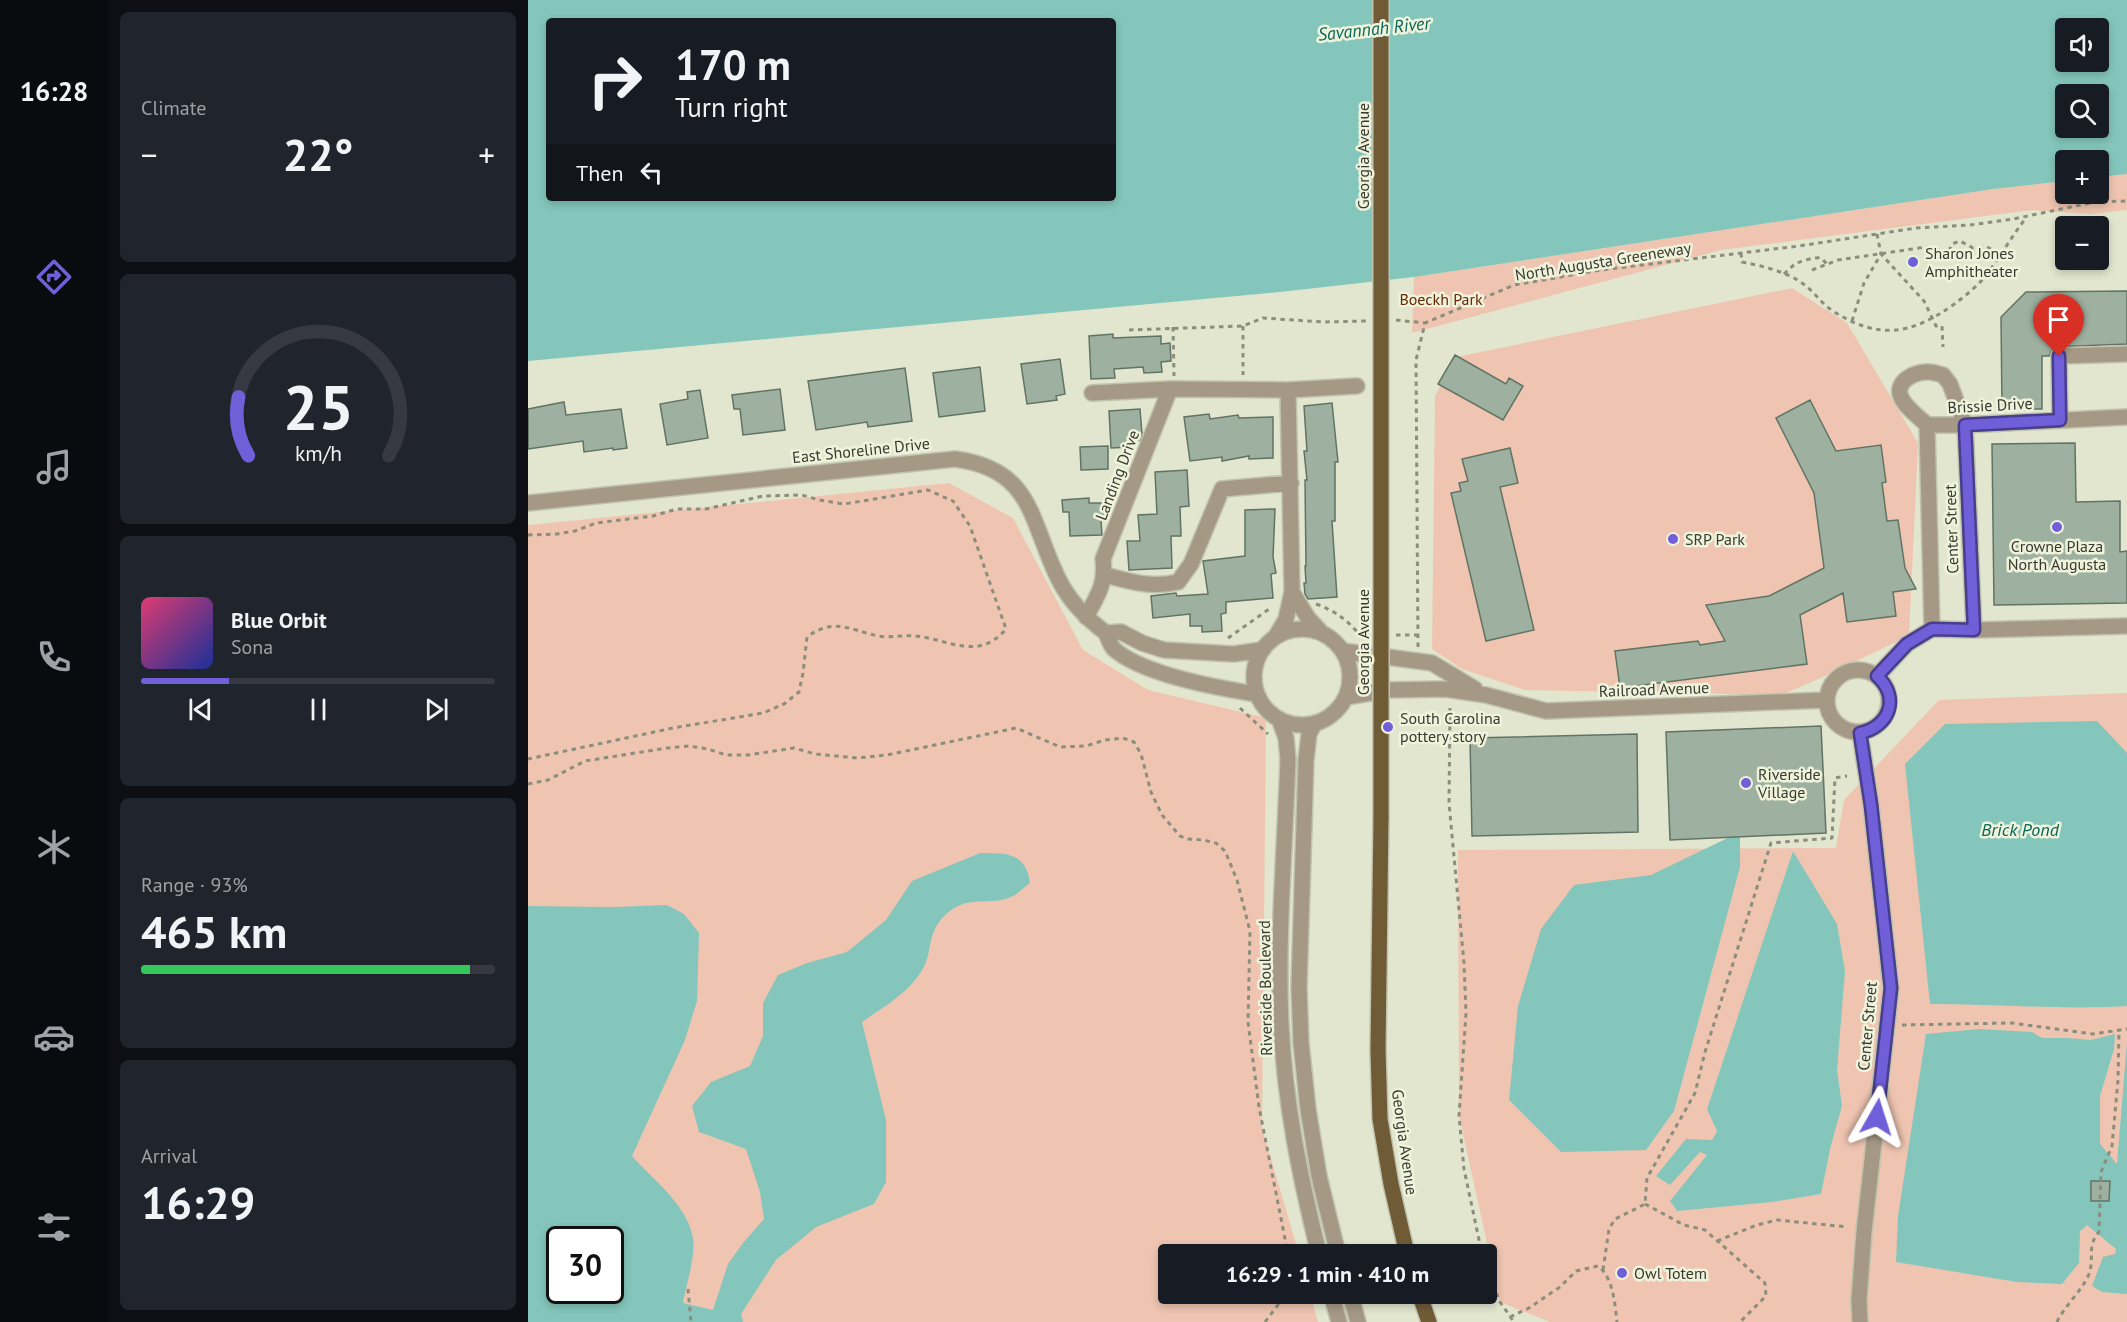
<!DOCTYPE html>
<meta charset="utf-8">
<style>
body{margin:0;font-family:"PT Sans",sans-serif;background:#20242c;color:#f1f3f6;height:100vh;display:flex;flex-direction:column;font-size:22px;white-space:nowrap}
*{box-sizing:border-box;margin:0}
p{font-size:20px;color:#9ea1a6}
.icon{flex:none;width:33px;height:33px;fill:none;stroke:currentColor;stroke-width:2;stroke-linecap:round;stroke-linejoin:round}
.map{position:relative;flex:1;overflow:hidden}
.drawer{display:flex;flex-direction:column;gap:12px;padding:12px;background:#0d0f14;width:420px}
.drawer>*{flex:none}
.guide{position:absolute;left:18px;top:18px;width:570px;height:183px;border-radius:6px;box-shadow:0 3px 9px #0003;background:#171b24;color:#f1f3f6;overflow:hidden}
.tools{position:absolute;left:1527px;top:18px;display:grid;gap:12px}
.tools a{display:grid;place-items:center;width:54px;height:54px;border-radius:6px;background:#171b24;box-shadow:0 3px 9px #0003;font-size:30px}
.speed{position:absolute;left:18px;top:1226px;display:flex;gap:12px;font-size:30px;font-weight:700;text-align:center}
.speed>*{display:grid;place-content:center;width:78px;height:78px;border-radius:50%;background:#171b24;box-shadow:0 3px 9px #0003;line-height:1}
.speed .limit{border:3px solid #111;border-radius:9px;background:#fff;color:#111}
.pin{position:absolute;display:grid;place-items:center;width:51px;height:51px;color:#fff;margin:-62px -26px;border-radius:50% 50% 50% 0;rotate:-45deg;box-shadow:0 0 6px #0007}
.pin .icon{rotate:45deg}
.me{position:absolute;width:66px;margin:-33px;rotate:6deg;stroke-linejoin:round;filter:drop-shadow(0 0 4px #0008)}
.turn{display:flex;align-items:center;gap:21px;height:126px;padding:0 30px;font-size:27px}
.turn .icon{width:78px;height:78px;stroke-width:2.5}
.turn b{display:block;font-size:42px;line-height:51px}
.then{display:flex;align-items:center;height:57px;padding:0 30px;background:#0003;gap:12px;font-size:22px}
.big{font-size:45px;font-weight:700;line-height:1.1}
.drawer .widget{flex:1;display:flex;flex-direction:column;justify-content:center;gap:9px;min-width:0;padding:0 21px;border-radius:9px;background:#20242c}
.drawer .dial{align-items:center;gap:0}
.dial svg{height:156px;overflow:visible;fill:none;stroke:#363941;stroke-width:7;stroke-linecap:round;text-anchor:middle}
.dial text{fill:#f1f3f6;stroke:none}
.song{display:flex;align-items:center;gap:18px}
.cover{width:72px;height:72px;border-radius:9px;background:linear-gradient(135deg,hsl(340 70% 55%),hsl(230 70% 35%))}
.played{height:6px;border-radius:3px;background:linear-gradient(90deg,#715fd9 25%,#363941 25%)}
.keys{display:flex;justify-content:space-around;direction:ltr}
.heat{display:flex;justify-content:space-between;align-items:center;font-size:33px;direction:ltr}
.charge{height:9px;border-radius:4px;background:linear-gradient(90deg,#34c759 93%,#363941 0)}
.trip{position:absolute;left:630px;top:1244px;width:339px;height:60px;border-radius:6px;background:#171b24;box-shadow:0 3px 9px #0003;font-weight:700;line-height:60px;text-align:center}
main{display:flex;flex:1;min-height:0}
.dock{display:flex;flex-direction:column;width:108px;justify-content:space-around;align-items:center;background:#090b0e;color:#9ea1a6}
.dock .icon{width:42px;height:42px}
.dock .current{color:#715fd9}
.dock b{font-size:27px;color:#f1f3f6}
.map>svg:first-child{display:block}
.green{fill:#efc5b1;fill-rule:evenodd}
.water{fill:#84c6bb;fill-rule:evenodd}
.building{fill:#9eb1a0;stroke:#617364;stroke-width:1.5}
.lines{fill:none;stroke-linecap:round;stroke-linejoin:round}
.street-casing{stroke:#c0c3ae;stroke-width:18}
.primary-casing{stroke:#c0c3ae;stroke-width:18}
.path{stroke:#8b8d7d;stroke-width:3;stroke-dasharray:4.5 4.5;stroke-linecap:butt}
.street{stroke:#a59985;stroke-width:15}
.primary{stroke:#705b37;stroke-width:15}
.primary-bridge-casing{stroke:#c0c3ae;stroke-width:18;stroke-linecap:butt}
.primary-bridge{stroke:#705b37;stroke-width:15}
.route-casing{stroke:#493e8d;stroke-width:15}
.route{stroke:#715fd9;stroke-width:10}
.poi-dot{fill:#715fd9;stroke:#eff3db;stroke-width:2}
.labels{text-anchor:middle;stroke-width:5;stroke-linejoin:round;paint-order:stroke}
.street-label{font-size:16px;fill:#383930;stroke:#eff3db}
.poi-label{font-size:16px;fill:#383930;stroke:#eff3db;text-anchor:start}
.park-label{font-size:16px;fill:#672903;stroke:#eff3db}
.water-label{font-size:18px;font-style:italic;fill:#07665c;stroke:#eff3db}
</style>
<main>
<nav class="dock">
<b>16:28</b>
<svg class="icon current" aria-label="directions" viewBox="0 0 24 24"><path d="M12 3l9 9-9 9-9-9zM9 14v-3h6M13 9l2 2-2 2"/></svg>
<svg class="icon" aria-label="music" viewBox="0 0 24 24"><path d="M9 18V5l10-2v13"/><circle cx="6" cy="18" r="3"/><circle cx="16" cy="16" r="3"/></svg>
<svg class="icon" aria-label="phone" viewBox="0 0 24 24"><path d="M5 4h4l2 5-3 2q2 4 5 5l2-3 5 2v4C11 20 4 13 5 4z"/></svg>
<svg class="icon" aria-label="climate" viewBox="0 0 24 24"><path d="M12 3v18M4 7l16 10M4 17L20 7"/></svg>
<svg class="icon" aria-label="car" viewBox="0 0 24 24"><path d="M5 17H2v-5l4-1 3-4h7l3 4 3 1v5h-3M9 17h6M6 11h13"/><circle cx="7" cy="17" r="2"/><circle cx="17" cy="17" r="2"/></svg>
<svg class="icon" aria-label="filters" viewBox="0 0 24 24"><path d="M4 7h16M4 17h16"/><circle cx="9" cy="7" r="2"/><circle cx="15" cy="17" r="2"/></svg>
</nav>
<section class="drawer">
<div class="widget"><p>Climate</p>
<div class="heat"><a>−</a><b class="big">22°</b><a>+</a></div>
</div>
<div class="widget dial"><svg viewBox="0 0 100 80">
<path d="M14 69A42 42 0 1 1 86 69"/>
<path d="M14 69A42 42 0 0 1 9 39" stroke="#715fd9"/>
<text x="50" y="56" font-size="32" font-weight="700">25</text>
<text x="50" y="72" font-size="11">km/h</text>
</svg></div>
<div class="widget">
<div class="song"><i class="cover"></i><div><b>Blue Orbit</b><p>Sona</p></div></div>
<div class="played"></div>
<div class="keys"><svg class="icon" aria-label="previous" viewBox="0 0 24 24"><path d="M18 5L8 12l10 7zM5 5v14"/></svg><svg class="icon" aria-label="pause" viewBox="0 0 24 24"><path d="M8 5v14M16 5v14"/></svg><svg class="icon" aria-label="next" viewBox="0 0 24 24"><path d="M6 5l10 7-10 7zM19 5v14"/></svg></div>
</div>
<div class="widget"><p>Range · 93%</p><b class="big">465 km</b><div class="charge"></div></div>
<div class="widget"><p>Arrival</p><b class="big">16:29</b></div>
</section>
<div class="map">
<svg width="1599" height="1322" viewBox="0 0 1599 1322">
<rect width="100%" height="100%" fill="#e2e6ce"/>
<path class="green" d="M1599 174V210L1563 214 1504 210 1193 250 884 333 886 277 1465 189 1537 181 1538 194H1570L1571 177Z
M1264 288 1319 323 1390 443 1381 636 1286 681 1253 695 997 690 934 669 904 649 907 396 928 357Z
M421 483 485 518 555 650 620 690 738 718 734 1128 771 1254H640V1293H782L790 1322H0V525ZM32 1239H82V1290H32Z
M1599 693V1322H1022L972 1302 931 1116 930 850 1308 848 1316 800 1411 700Z"/>
<path class="water" d="M0 0H1599V174L1571 177 1570 160H1538L1537 181 1465 189 886 277 752 292 0 361ZM21 21H585V198H21ZM1538 28H1570V62H1538ZM1538 94H1570V128H1538Z
M1569 721 1599 753V1006C1533 1010 1468 1004 1402 1004L1377 764 1417 724Z
M1212 832V867L1146 1111 1118 1150 1033 1152 981 1100 990 1006 1013 929 1046 885 1123 875Z
M1265 851 1309 924 1317 971 1309 1070 1314 1106 1303 1145 1293 1194 1244 1202 1149 1211 1142 1201 1179 1155 1172 1152 1142 1185 1128 1176 1158 1139 1184 1140 1189 1131 1179 1109Z
M452 853C478 853 498 852 502 883 496 887 490 894 483 897 463 906 443 895 422 911 396 931 407 951 393 972 378 995 355 1007 334 1022L358 1120V1182L346 1204 288 1227 248 1260 213 1314 215 1322H0V906L85 907 139 905 156 914 171 933 169 1001 157 1040 104 1156C125 1180 159 1204 165 1238 168 1254 158 1286 155 1303L185 1310 200 1264 215 1243 236 1219 232 1192 218 1149 171 1132 164 1106 183 1082 222 1066 235 1036V1003L250 975 279 963 319 952 358 920 384 881ZM32 1239H82V1290H32Z
M1451 1029 1504 1032 1514 1038H1539L1563 1040 1587 1034 1586 1049 1572 1096V1144L1589 1164 1599 1042V1294L1574 1292 1564 1286 1575 1257 1587 1254 1588 1249 1559 1225 1552 1231 1551 1263 1534 1284 1489 1282 1368 1262 1370 1216 1398 1034Z"/>
<path class="building" d="M1599 291V344L1526 347 1521 356H1514V409H1474L1473 317 1498 292Z
M585 334V338L633 336V344L642 343 643 361 633 362 634 372 616 373 615 367 586 369 587 378 563 379 561 336Z
M927 355 978 384 981 378 995 386 975 420 910 384Z
M532 359 537 394 528 396 529 400 499 404 493 364Z
M452 367 457 411 411 417 405 373Z
M377 368 384 421 340 427 339 422 288 430 280 381Z
M252 389 257 430 215 435 212 409H206L204 395Z
M172 390 180 438 139 445 132 404 160 399 159 392Z
M1282 400 1308 451 1353 445 1358 482 1354 483 1359 521 1370 520 1377 568 1388 589 1365 592 1368 616 1319 622 1315 593 1272 615 1279 664 1092 688 1087 651 1170 641 1172 645 1197 641 1178 605 1241 596 1296 568 1286 493 1248 418Z
M36 402 38 415 93 409 99 448 85 450V448L56 452 55 441 0 449V409Z
M804 403 810 462H807V521H804L809 597 780 599 777 594 776 583H778L777 566H778L777 480H779L776 451H779L776 406Z
M612 409 614 434 612 440H602V447L583 448 581 411Z
M681 414 682 419 710 415 711 418 745 417V458L721 459V456L694 461V457L662 461 656 417Z
M1547 443 1548 502 1592 501V552L1599 551V603L1466 605 1464 444Z
M580 446V469L553 470 552 447Z
M982 448 990 483 972 487 1006 630 958 641 923 493 933 491 931 483 940 481 934 459Z
M659 470 661 506 652 507 653 536H643L644 568 601 570 599 541H612L610 515 629 514 627 472Z
M561 498V503H579L580 519 573 521 574 535 542 536 541 512H535L534 500Z
M747 509 745 557 748 573 743 574 745 598 698 602V613L693 614 694 631 674 632V626H662V614L625 618 623 596 648 593 649 596 680 594 675 561 717 556V510Z
M1293 726 1298 833 1142 840 1138 732Z
M1109 734 1110 832 944 836 942 738Z
M1563 1181H1582L1581 1201H1563Z"/>
<g class="lines">
<defs>
<path id="street" d="M760 390 829 386
M564 393 642 389 760 390 764 592 758 619 748 636
M1532 420 1531 356 1599 354
M1399 425C1391 417 1377 407 1373 397 1366 381 1388 371 1401 372 1405 372 1411 374 1415 375L1422 384 1437 425 1446 630
M1399 425 1404 629
M1399 425H1437L1599 417
M0 503 427 459C505 469 502 521 530 578 541 601 558 618 578 633
M577 575C604 582 622 588 650 582L663 564 694 489 763 483
M764 592 780 618 794 633
M558 617C570 594 578 585 575 559L642 389
M726 677a48 48 0 1 1 96 0a48 48 0 1 1-96 0Z
M578 633C580 638 582 645 586 649 614 674 690 688 728 694
M578 633 593 632 614 643 636 650 706 654 733 650
M815 651 904 663 947 689
M1299 701a31 31 0 1 1 62 0a31 31 0 1 1-62 0Z
M1349 676 1379 644 1404 629 1446 630 1599 626
M818 697 861 690 917 689 958 695 1018 711 1298 700
M751 719 758 738 760 759C757 847 749 936 753 1024 757 1104 772 1177 791 1254
M787 723 781 734 778 760 771 987 773 1043 780 1109 791 1176 810 1254
M1332 733 1343 805 1363 988 1336 1232 1331 1300 1332 1322
M803 1293 811 1322
M822 1293 830 1322"/>
<path id="primary" d="M853 26V0
M853 817 850 1050 852 1119 863 1184 879 1254
M891 1293 901 1322"/>
</defs>
<use href="#street" class="street-casing"/>
<use href="#primary" class="primary-casing"/>
<path class="path" d="M1349 234 1353 254
M1421 251 1424 244 1432 241 1445 248 1459 247 1472 254
M1213 253 1214 262C1234 266 1257 271 1274 283 1287 292 1294 305 1308 313 1352 340 1384 334 1425 305 1436 297 1447 288 1456 278 1471 259 1483 237 1498 218
M1284 270 1310 260 1398 247 1444 256
M1256 274 1268 263C1276 261 1285 257 1293 258L1299 264
M868 320 897 323
M1324 321 1336 283 1353 254 1396 301 1408 326H1414L1415 347
M715 326V375
M645 327 646 376
M601 330 715 326 735 318 795 322 838 321
M0 535 29 534 47 531 68 523 125 516 149 509H178L235 496 274 495 291 500 316 504 400 490 425 501 442 526 478 629C450 662 421 639 387 636 375 635 362 638 350 636 322 630 306 617 279 637L275 673 271 692 256 704 235 713 145 728 0 759
M788 604C807 611 818 619 831 634H840
M868 635H890
M700 638 744 607
M890 647 888 360 897 323 986 285 1073 270 1271 246 1388 228 1442 225 1485 219 1567 202 1599 201
M712 708 740 734
M922 708 921 803 936 963 938 1013 931 1116 936 1169 954 1254
M0 784 20 780 57 761 139 748 161 746 180 749 198 755H220L266 748 287 754 329 758 359 755 488 728 532 747 558 746 577 740 595 738 606 742 613 754 623 792 634 815 652 836 660 839 675 840 688 843 697 851 709 880 722 931 720 1022 731 1107 760 1254
M1374 1025 1484 1023 1565 1034 1599 1029
M1117 1204 1156 1225 1177 1230 1237 1283 1238 1296 1212 1322
M1189 1241 1229 1225 1249 1220 1320 1227
M958 1268 972 1302 986 1322
M1075 1270 1081 1229 1087 1219 1117 1204 1119 1178 1167 1093 1177 1052 1243 843 1304 838 1307 778 1319 776
M160 1289 163 1322
M982 1317 1001 1308 1032 1287 1048 1271 1070 1266C1085 1277 1087 1304 1089 1322
M737 1322 759 1293
M1529 1322C1537 1305 1554 1291 1561 1274 1567 1257 1558 1247 1571 1232L1573 1172 1584 1146 1590 1080 1591 1030"/>
<use href="#street" class="street"/>
<use href="#primary" class="primary"/>
<defs>
<path id="primary-bridge" d="M853 817V26"/>
</defs>
<use href="#primary-bridge" class="primary-bridge-casing"/>
<use href="#primary-bridge" class="primary-bridge"/>
</g>
<g class="lines">
<defs>
<path id="route" d="M1349 1117 1363 988 1343 805 1332 733C1361 727 1373 698 1349 676L1379 644 1404 629 1446 630 1437 425 1532 420 1531 356"/>
</defs>
<use href="#route" class="route-casing"/>
<use href="#route" class="route"/>
</g>
<g class="poi-dot">
<circle cx="1385" cy="262" r="6"/>
<circle cx="1529" cy="527" r="6"/>
<circle cx="1145" cy="539" r="6"/>
<circle cx="860" cy="727" r="6"/>
<circle cx="1218" cy="783" r="6"/>
<circle cx="1094" cy="1273" r="6"/>
</g>
<g class="labels">
<g class="street-label">
<text transform="translate(835 156) rotate(-90)" y="6">Georgia Avenue</text>
<text transform="translate(1075 261) rotate(-9)" y="6">North Augusta Greeneway</text>
<text transform="translate(1462 405) rotate(-3)" y="6">Brissie Drive</text>
<text transform="translate(333 450) rotate(-6)" y="6">East Shoreline Drive</text>
<text transform="translate(589 475) rotate(-69)" y="6">Landing Drive</text>
<text transform="translate(1423 529) rotate(-92)" y="6">Center Street</text>
<text transform="translate(835 642) rotate(-90)" y="6">Georgia Avenue</text>
<text transform="translate(1126 689) rotate(-2)" y="6">Railroad Avenue</text>
<text transform="translate(737 988) rotate(-91)" y="6">Riverside Boulevard</text>
<text transform="translate(1339 1026) rotate(-85)" y="6">Center Street</text>
<text transform="translate(877 1142) rotate(82)" y="6">Georgia Avenue</text>
</g>
<g class="poi-label">
<text x="1397" y="259">Sharon Jones<tspan x="1397" dy="18">Amphitheater</tspan></text>
<text x="1157" y="545">SRP Park</text>
<text x="1529" y="552" text-anchor="middle">Crowne Plaza<tspan x="1529" dy="18">North Augusta</tspan></text>
<text x="872" y="724">South Carolina<tspan x="872" dy="18">pottery story</tspan></text>
<text x="1230" y="780">Riverside<tspan x="1230" dy="18">Village</tspan></text>
<text x="1106" y="1279">Owl Totem</text>
</g>
<g class="park-label">
<text x="913" y="305">Boeckh Park</text>
</g>
<g class="water-label">
<text transform="translate(846 29) rotate(-6)" y="6">Savannah River</text>
<text x="1492" y="836">Brick Pond</text>
</g>
</g>
</svg>
<div class="tools">
<a><svg class="icon" aria-label="sound" viewBox="0 0 24 24"><path d="M4 9h4l5-4v14l-5-4H4zM17 9q2 3 0 6"/></svg></a>
<a><svg class="icon" aria-label="search" viewBox="0 0 24 24"><circle cx="10" cy="10" r="6"/><path d="M15 15l6 6"/></svg></a>
<a>+</a>
<a>−</a>
</div>
<div class="speed"><div class="limit">30</div></div>
<div class="pin" style="left:1531px;top:356px;background:#d93025"><svg class="icon" aria-label="arrive" viewBox="0 0 24 24"><path d="M6 21V4h12l-3 4 3 4H6"/></svg></div>
<svg class="me" style="left:1349px;top:1117px" viewBox="-20 -20 40 40"><path d="M0-17L14 15 0 8-14 15z" fill="#715fd9" stroke="#fff" stroke-width="4"/></svg>
<div class="trip">16:29 · 1 min · 410 m</div>
<div class="guide">
<div class="turn"><svg class="icon" aria-label="right" viewBox="0 0 24 24"><path d="M7 20v-9h11M14 6l5 5-5 5"/></svg><div><b>170 m</b>Turn right</div></div>
<div class="then">Then<svg class="icon" aria-label="left" viewBox="0 0 24 24"><path d="M17 20v-9H6M10 6l-5 5 5 5"/></svg></div>
</div>
</div>
</main>
